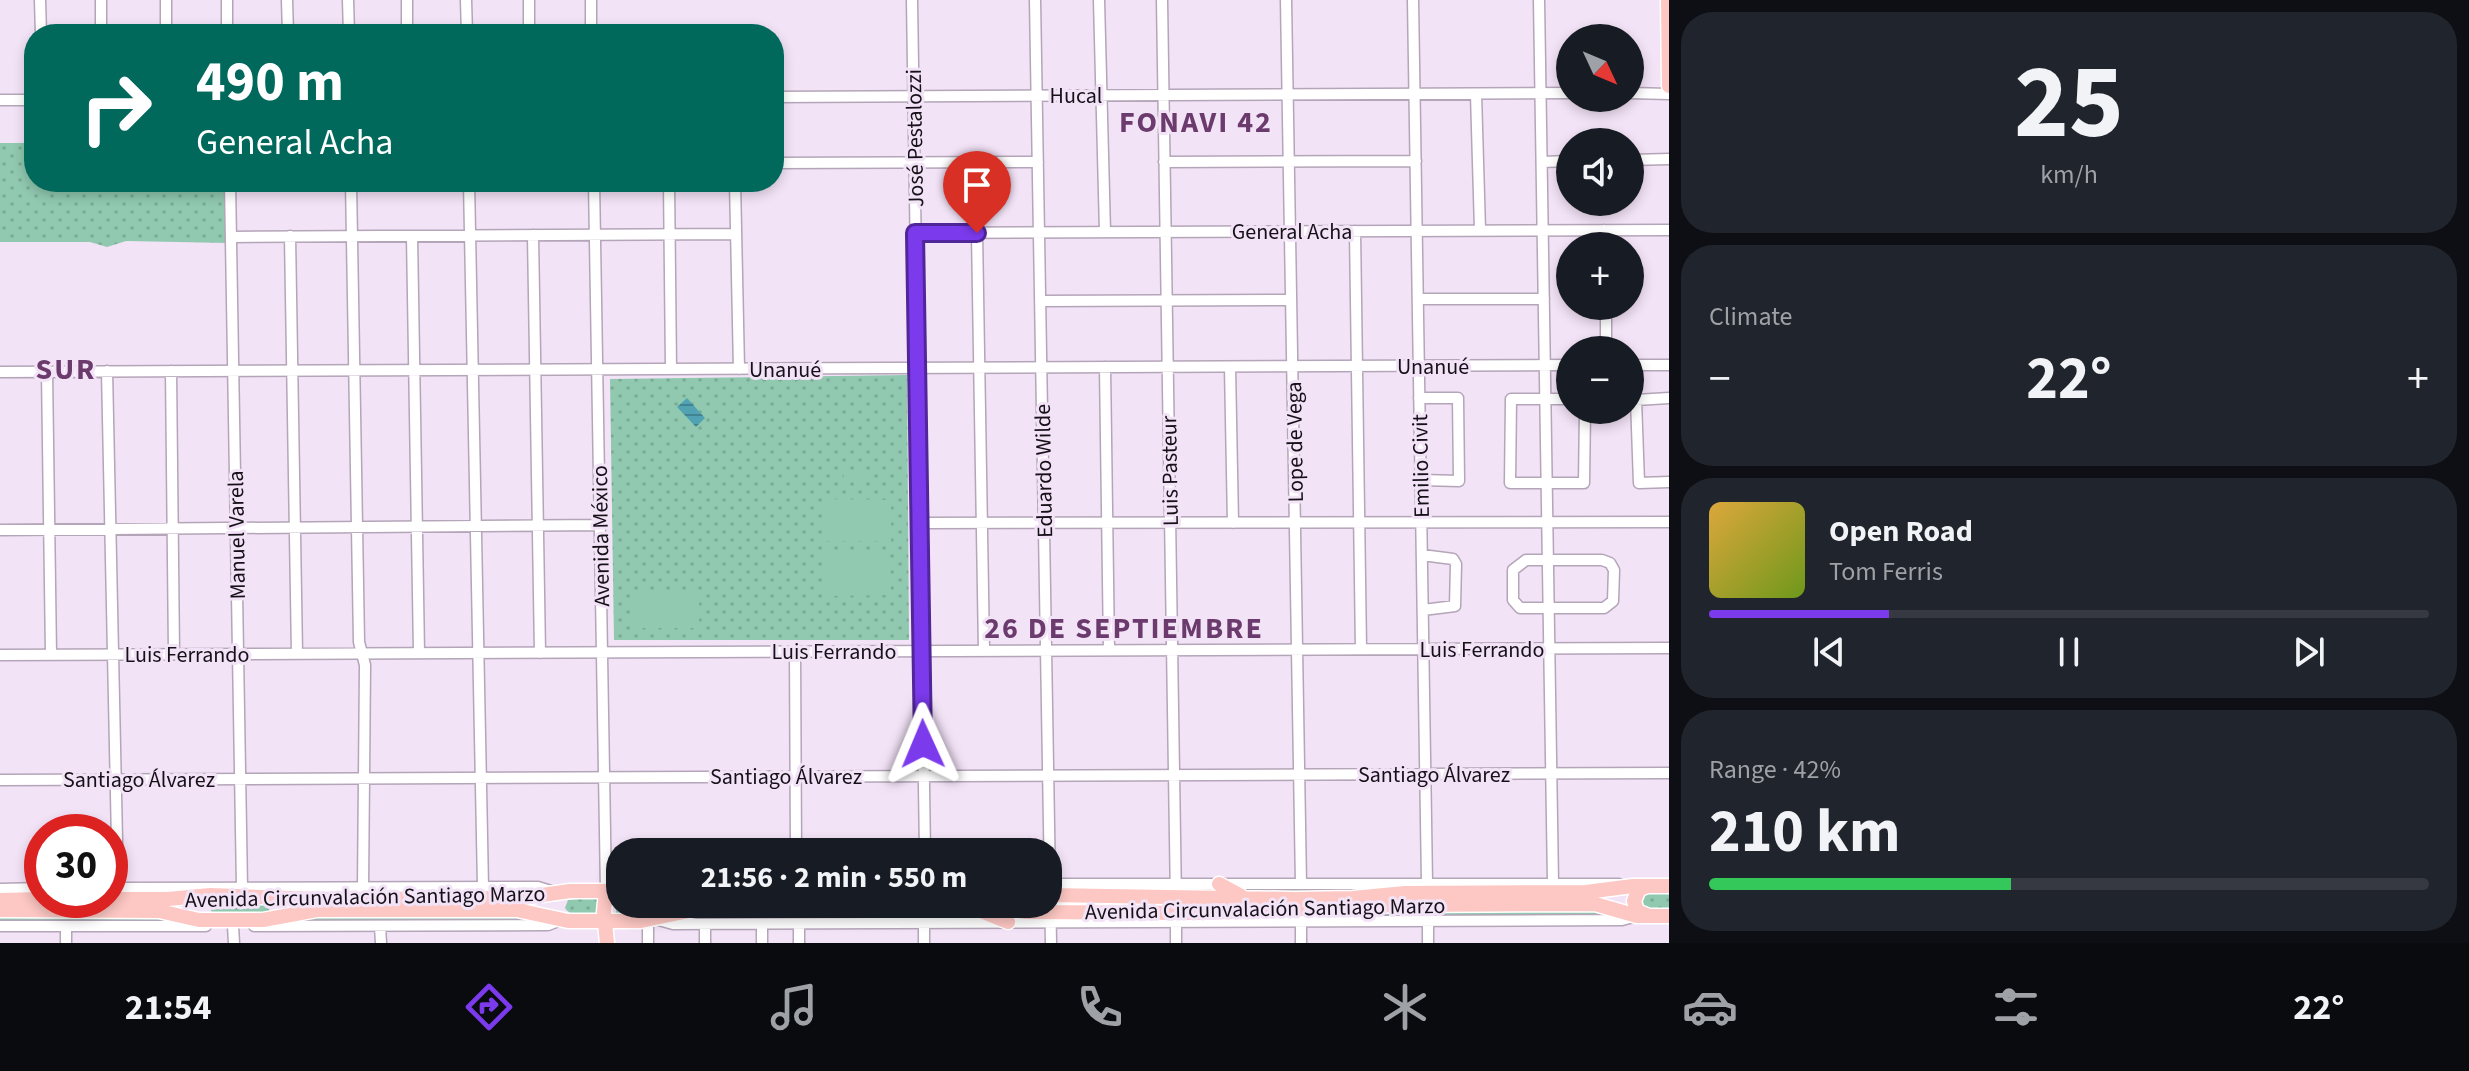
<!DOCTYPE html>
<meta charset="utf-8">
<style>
body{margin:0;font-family:"Source Sans 3",sans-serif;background:#20242c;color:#f1f3f6;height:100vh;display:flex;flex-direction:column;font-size:30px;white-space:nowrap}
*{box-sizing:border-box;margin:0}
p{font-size:26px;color:#9ea1a6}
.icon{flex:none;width:44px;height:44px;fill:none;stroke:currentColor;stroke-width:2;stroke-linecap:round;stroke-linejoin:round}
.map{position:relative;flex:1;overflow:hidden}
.side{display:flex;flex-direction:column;gap:12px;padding:12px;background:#0d0f14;width:800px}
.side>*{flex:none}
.banner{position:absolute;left:24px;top:24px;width:760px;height:168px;border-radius:32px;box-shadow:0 4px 12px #0003;background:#00695c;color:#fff;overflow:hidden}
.needle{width:52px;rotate:134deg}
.buttons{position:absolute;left:1556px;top:24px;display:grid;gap:16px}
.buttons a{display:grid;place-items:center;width:88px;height:88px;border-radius:50%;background:#171b24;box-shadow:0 4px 12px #0003;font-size:40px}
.speed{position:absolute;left:24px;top:814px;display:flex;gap:16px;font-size:40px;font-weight:700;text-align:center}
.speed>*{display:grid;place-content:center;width:104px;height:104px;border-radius:50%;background:#171b24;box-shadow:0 4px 12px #0003;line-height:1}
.speed .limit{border:12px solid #d22;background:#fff;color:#111}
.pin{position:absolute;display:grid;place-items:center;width:68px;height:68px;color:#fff;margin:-82px -34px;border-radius:50% 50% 50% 0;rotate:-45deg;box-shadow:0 0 8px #0007}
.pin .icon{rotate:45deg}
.me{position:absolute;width:88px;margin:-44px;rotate:359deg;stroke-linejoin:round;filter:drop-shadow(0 0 6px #0008)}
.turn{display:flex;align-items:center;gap:28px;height:168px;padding:0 40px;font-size:36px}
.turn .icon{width:104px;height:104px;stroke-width:2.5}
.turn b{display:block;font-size:56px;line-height:68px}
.big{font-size:60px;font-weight:700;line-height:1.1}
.side .tile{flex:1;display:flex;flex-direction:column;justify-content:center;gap:12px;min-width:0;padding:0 28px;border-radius:32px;background:#20242c}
.side .dial{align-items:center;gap:0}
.dial b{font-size:104px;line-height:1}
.song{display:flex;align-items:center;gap:24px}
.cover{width:96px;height:96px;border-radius:12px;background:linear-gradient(135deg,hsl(40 70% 55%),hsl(80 70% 35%))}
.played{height:8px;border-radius:4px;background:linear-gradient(90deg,#7c3aed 25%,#363941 25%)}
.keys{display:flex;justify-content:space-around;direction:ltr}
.heat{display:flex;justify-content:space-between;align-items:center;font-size:44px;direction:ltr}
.charge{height:12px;border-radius:6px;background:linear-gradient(90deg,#34c759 42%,#363941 0)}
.trip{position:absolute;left:606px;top:838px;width:456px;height:80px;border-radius:32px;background:#171b24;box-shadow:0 4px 12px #0003;font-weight:700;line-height:80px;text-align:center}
.menu{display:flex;height:128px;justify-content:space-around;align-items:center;background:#090b0e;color:#9ea1a6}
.menu .icon{width:56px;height:56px}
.menu .current{color:#7c3aed}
.menu b{font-size:36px;color:#f1f3f6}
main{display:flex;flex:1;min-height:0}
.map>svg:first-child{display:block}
.green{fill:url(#green-dots)}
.pitch{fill:#90c9af}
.water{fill:url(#water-rules)}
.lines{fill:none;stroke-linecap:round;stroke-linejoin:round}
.minor-casing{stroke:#b4a5b8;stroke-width:13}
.major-casing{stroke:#fff;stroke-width:17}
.minor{stroke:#fff;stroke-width:10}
.major{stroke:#fdc7c3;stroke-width:14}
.route-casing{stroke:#51269a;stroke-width:20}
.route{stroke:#7c3aed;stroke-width:14}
.labels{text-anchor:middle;stroke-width:6;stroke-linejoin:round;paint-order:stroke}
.street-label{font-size:22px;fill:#161118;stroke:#f3e3f7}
.district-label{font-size:30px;font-weight:bold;letter-spacing:2px;fill:#6c3b6e;stroke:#f3e3f7}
</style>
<main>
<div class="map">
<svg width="1669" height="943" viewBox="0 0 1669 943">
<defs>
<pattern id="green-dots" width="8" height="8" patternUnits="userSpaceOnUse" patternTransform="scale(2)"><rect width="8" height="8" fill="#90c9af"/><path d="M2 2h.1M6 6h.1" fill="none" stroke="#7bac96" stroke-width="1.8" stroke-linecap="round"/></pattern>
<pattern id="water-rules" width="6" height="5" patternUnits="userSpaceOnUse" patternTransform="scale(2)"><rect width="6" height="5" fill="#51a3b4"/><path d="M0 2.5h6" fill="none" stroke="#428391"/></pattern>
</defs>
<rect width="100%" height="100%" fill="#f3e3f7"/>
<path class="green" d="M0 143H34V182H227L228 243 126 241 107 247 90 242H0Z
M907 375 909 640H614L610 379Z
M1605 885 1347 895 1241 893 1232 887Z
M1647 892H1669V910L1646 909 1641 904 1643 894Z
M599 897 600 914C588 914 572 919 565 908L568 900Z
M617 897H620V904H649C647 919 628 914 616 914Z
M1058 900 1168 901V908L1058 907Z
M212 902 270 903 269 913H212L210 907Z
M1591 907 1623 916 1202 918 1250 913Z
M517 913 551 921 286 922 304 915Z
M0 914 163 915 193 922 0 923Z
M689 914H984L997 919 670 922Z"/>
<path class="pitch" d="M869 470 870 481 844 483 843 471Z
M825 499 891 500V541H825Z
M890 553 891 595 825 596 824 554Z
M634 590H699V628H634Z"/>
<path class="water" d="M687 398 705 418 696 427 677 407Z"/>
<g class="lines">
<defs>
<path id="minor" d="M40 0 41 34
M101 0V34
M166 0V34
M227 0V34
M287 0 288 34
M348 0 349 34
M407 0V34
M466 0 467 34
M529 0V34
M591 0V34
M912 0 925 852
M1035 0 1051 943
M1099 0 1105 232
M1162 0 1176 902
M1286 0 1301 884
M1413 0 1427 883
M1539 0 1553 883
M1630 93 1669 94
M1476 94 1480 230
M774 97 1570 93
M0 100H34
M1630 160 1669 159
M1164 162 1416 161
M1542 162 1570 161
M774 163 1038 162
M230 182 242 888
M351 182 359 642 365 665 363 888
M469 182 483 887
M594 182 606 891
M669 182 671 369
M735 182 739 369
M1604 230 1605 246
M1355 231 1361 649
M915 233 1669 230
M977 233 984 651
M533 235 540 653
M290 236 297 654
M412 236 419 653
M231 237 736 234
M1418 299H1544
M1041 301 1291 300
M1606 306V350
M1630 365H1669
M1105 367 1109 650
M1230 367 1233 523
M107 371 118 888
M171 371 174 654
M0 372 1570 365
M47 372 51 655
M1419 398H1458L1459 481 1421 480
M1669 398 1636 400 1639 483 1669 482
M1570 399H1511L1510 483H1584L1585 410
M920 523 1669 522
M0 530 600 525
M1422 555 1453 559 1456 564 1455 606 1423 610
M1526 560H1602L1610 563 1614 570 1613 601 1604 608H1520L1513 600V570Z
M795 651 796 852
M0 655 1669 648
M0 780 1669 773
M1048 884H1619
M110 888 538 887 554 892
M0 889 42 888
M1176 918V943
M655 919 673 924 1622 920 1637 916
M648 921V943
M1428 921V943
M1301 922V943
M924 923V943
M705 924V943
M762 924V943
M799 924V943
M0 926H206
M66 926V943
M233 926 234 943
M254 926 548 925 561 920
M380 926 381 943"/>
<path id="major" d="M1668 0 1669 86
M1219 884 1241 896
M1648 886 1639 889 1634 901 1637 911 1649 916
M606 891 604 912 607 943
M1048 895 1294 899 1353 898 1405 893 1586 892 1633 886H1669
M110 899H168L210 895 317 899 521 898 570 891H620
M0 900 42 899
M0 910 159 911 199 920H263L317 910H517L568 921H641L698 909 988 907 1026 912 1201 913 1396 905 1595 904 1637 916H1669
M981 911 1008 922"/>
</defs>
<use href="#minor" class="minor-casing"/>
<use href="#major" class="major-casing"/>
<use href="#minor" class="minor"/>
<use href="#major" class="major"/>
</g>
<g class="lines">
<defs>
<path id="route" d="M923 744 915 233H977"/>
</defs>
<use href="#route" class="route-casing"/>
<use href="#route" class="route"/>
</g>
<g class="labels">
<g class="street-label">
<text x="1076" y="103">Hucal</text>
<text transform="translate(914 138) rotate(-91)" y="8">José Pestalozzi</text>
<text x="1292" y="239">General Acha</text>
<text x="1433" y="374">Unanué</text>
<text x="785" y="377">Unanué</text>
<text transform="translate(1294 442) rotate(-91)" y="8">Lope de Vega</text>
<text transform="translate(1420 466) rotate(-91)" y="8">Emilio Civit</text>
<text transform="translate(1043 471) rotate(-91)" y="8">Eduardo Wilde</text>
<text transform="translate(1169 471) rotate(-91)" y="8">Luis Pasteur</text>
<text transform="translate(236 535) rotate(-91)" y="8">Manuel Varela</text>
<text transform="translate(600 536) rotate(-91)" y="8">Avenida México</text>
<text x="1482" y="657">Luis Ferrando</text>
<text x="834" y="659">Luis Ferrando</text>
<text x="187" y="662">Luis Ferrando</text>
<text x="1434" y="782">Santiago Álvarez</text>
<text x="786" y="784">Santiago Álvarez</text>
<text x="139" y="787">Santiago Álvarez</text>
<text transform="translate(365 896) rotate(-1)" y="8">Avenida Circunvalación Santiago Marzo</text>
<text transform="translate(1265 908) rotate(-1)" y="8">Avenida Circunvalación Santiago Marzo</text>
</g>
<g class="district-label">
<text x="1196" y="132">FONAVI 42</text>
<text x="66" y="379">SUR</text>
<text x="1124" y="638">26 DE SEPTIEMBRE</text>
</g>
</g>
</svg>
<div class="buttons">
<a><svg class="needle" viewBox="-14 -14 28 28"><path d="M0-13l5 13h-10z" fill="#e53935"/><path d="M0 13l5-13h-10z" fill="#9ea1a6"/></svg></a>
<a><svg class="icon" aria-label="sound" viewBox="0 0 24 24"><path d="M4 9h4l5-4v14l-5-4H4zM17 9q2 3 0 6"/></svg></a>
<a>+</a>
<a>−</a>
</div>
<div class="speed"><div class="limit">30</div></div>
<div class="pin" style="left:977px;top:233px;background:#d93025"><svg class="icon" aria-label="arrive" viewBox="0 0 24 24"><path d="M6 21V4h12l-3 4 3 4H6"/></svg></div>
<svg class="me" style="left:923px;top:744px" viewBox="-20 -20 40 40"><path d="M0-17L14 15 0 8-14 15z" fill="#7c3aed" stroke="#fff" stroke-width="4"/></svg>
<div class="trip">21:56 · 2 min · 550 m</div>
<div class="banner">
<div class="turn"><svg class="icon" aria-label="right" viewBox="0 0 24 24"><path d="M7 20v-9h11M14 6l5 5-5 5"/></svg><div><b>490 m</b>General Acha</div></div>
</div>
</div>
<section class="side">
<div class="tile dial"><b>25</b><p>km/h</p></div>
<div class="tile"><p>Climate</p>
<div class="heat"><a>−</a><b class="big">22°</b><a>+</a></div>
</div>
<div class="tile">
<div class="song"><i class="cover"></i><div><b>Open Road</b><p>Tom Ferris</p></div></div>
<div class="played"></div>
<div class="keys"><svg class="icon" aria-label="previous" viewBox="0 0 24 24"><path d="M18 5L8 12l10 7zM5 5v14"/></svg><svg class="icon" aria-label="pause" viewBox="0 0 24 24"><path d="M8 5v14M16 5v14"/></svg><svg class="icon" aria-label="next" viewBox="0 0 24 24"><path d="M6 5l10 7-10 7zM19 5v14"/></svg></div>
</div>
<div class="tile"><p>Range · 42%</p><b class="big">210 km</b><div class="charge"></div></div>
</section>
</main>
<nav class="menu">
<b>21:54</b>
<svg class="icon current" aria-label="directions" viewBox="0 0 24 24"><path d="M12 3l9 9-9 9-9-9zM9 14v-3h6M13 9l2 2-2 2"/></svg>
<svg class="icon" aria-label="music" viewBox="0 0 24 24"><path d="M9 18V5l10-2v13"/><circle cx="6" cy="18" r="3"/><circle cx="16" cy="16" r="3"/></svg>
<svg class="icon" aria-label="phone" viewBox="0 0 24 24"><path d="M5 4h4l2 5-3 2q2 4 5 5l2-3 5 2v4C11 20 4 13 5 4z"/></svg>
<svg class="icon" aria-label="climate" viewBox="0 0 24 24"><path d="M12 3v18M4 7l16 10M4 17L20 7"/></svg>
<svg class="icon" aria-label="car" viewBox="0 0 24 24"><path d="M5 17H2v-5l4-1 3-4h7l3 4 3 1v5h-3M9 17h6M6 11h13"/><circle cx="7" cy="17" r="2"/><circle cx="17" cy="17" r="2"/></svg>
<svg class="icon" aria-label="filters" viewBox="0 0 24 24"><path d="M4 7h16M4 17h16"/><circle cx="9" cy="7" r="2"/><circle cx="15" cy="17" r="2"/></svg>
<b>22°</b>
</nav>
